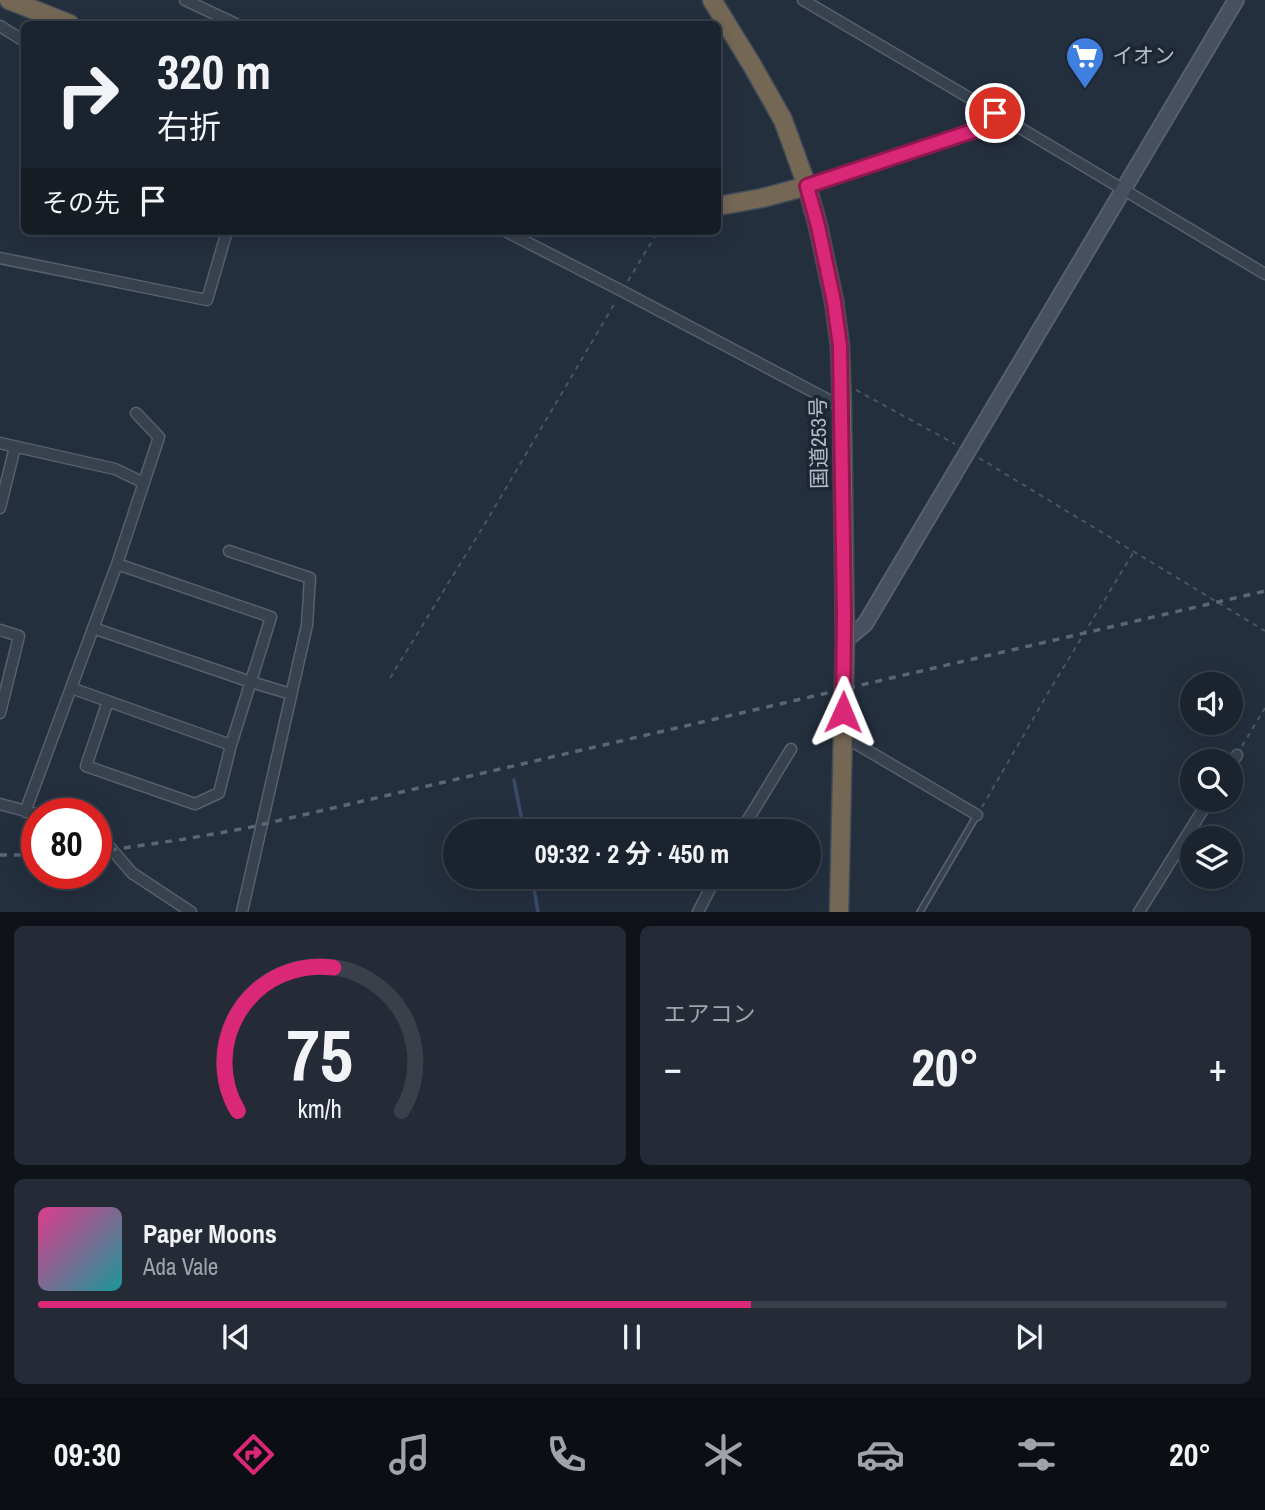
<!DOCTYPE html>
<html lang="ja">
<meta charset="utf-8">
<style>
body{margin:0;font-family:"Archivo Narrow","Noto Sans JP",sans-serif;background:#242b36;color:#f1f3f6;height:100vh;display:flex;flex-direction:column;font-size:26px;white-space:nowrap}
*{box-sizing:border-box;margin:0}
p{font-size:23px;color:#a0a4aa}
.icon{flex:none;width:38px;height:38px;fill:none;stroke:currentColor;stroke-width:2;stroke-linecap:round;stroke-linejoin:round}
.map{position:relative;height:912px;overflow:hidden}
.side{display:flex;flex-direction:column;gap:14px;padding:14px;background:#0f1319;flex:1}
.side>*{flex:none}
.guide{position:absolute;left:21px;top:21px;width:700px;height:214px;border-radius:10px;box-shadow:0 4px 18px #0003,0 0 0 2px #39404a;background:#1b232e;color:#f1f3f6;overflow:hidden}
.buttons{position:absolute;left:1180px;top:672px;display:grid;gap:14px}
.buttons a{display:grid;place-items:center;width:63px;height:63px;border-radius:50%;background:#1b232e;box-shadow:0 4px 18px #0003,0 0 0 2px #39404a;font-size:35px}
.speed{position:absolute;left:21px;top:798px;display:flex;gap:14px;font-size:35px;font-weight:700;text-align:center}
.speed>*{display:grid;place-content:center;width:91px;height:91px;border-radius:50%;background:#1b232e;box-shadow:0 4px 18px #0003,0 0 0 2px #39404a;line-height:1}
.speed .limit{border:10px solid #d22;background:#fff;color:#111}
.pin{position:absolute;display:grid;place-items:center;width:60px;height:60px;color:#fff;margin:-30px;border:4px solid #fff;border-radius:50%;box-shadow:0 2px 7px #0007}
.me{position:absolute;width:77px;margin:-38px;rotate:1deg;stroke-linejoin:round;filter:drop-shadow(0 0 5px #0008)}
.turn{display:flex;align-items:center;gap:24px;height:147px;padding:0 21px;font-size:32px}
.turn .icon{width:91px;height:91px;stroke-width:2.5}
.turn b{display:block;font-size:49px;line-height:60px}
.then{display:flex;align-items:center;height:66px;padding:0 21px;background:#0003;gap:14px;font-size:26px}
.big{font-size:52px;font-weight:700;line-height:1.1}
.side .widget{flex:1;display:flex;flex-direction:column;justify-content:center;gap:10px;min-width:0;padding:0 24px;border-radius:10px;background:#242b36}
.side .dial{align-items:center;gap:0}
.dial svg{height:182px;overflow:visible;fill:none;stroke:#39404a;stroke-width:7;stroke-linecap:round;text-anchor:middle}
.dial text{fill:#f1f3f6;stroke:none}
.song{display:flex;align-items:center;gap:21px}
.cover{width:84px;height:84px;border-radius:10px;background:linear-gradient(135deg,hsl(330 70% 55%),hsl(180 70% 35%))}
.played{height:7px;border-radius:4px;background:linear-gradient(90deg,#db2777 60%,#39404a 60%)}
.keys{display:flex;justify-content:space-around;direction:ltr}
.heat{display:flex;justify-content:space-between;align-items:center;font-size:38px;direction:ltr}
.side .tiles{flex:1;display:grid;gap:14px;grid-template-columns:1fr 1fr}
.widget:last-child{grid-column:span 2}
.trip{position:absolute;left:443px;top:819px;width:378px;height:70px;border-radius:35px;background:#1b232e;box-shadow:0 4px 18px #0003,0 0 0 2px #39404a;font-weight:700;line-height:70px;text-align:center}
.menu{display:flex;height:112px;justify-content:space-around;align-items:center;background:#0b0e12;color:#a0a4aa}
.menu .icon{width:49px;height:49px}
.menu .current{color:#db2777}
.menu b{font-size:32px;color:#f1f3f6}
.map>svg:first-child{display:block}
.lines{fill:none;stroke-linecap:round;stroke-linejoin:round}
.stream{stroke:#394c67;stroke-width:3.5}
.lane-casing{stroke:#565f6c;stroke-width:8}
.street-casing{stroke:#565f6c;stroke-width:13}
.secondary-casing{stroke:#565f6c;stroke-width:18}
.highway-casing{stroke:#434c59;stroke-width:21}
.path{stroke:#44595c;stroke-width:2;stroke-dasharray:5 5;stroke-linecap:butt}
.lane{stroke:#38414e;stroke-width:4.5}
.street{stroke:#38414e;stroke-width:10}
.secondary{stroke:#465061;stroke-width:14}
.highway{stroke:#746855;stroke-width:18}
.rail{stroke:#5a6575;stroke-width:3.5;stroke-dasharray:7 7;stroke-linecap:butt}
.route-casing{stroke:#8e194d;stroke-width:18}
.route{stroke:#db2777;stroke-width:12}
.labels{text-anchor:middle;stroke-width:7;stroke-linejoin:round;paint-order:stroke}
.poi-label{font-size:21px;fill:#b4bcc9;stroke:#1d2633;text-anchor:start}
.street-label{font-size:21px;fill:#b4bcc9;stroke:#1d2633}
</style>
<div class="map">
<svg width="1265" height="912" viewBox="0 0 1265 912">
<rect width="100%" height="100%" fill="#242f3e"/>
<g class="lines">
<path class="stream" d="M514 780 524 831
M532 877 538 912"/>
<defs>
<path id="lane" d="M811 184 987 126 995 113
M920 912 977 815"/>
<path id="street" d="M185 0 236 24
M803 0 995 113 1265 274
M0 26 24 41
M505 231 622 291 842 407
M0 258 207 300 227 231
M0 443 115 469 144 483
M0 508 15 447
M229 551 310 578 307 625 242 912
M117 564 159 437 136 413
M93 628 251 682 291 694
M0 630 19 636 0 713
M108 701 86 766 195 804 219 793 231 745
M843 736 977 815
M1230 766 1237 755
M0 804 37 814
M25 812 117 564 271 617 231 745 71 688
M96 831 132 873 191 912
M741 831 791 749
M698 912 716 877
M1139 912 1209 800"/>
<path id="secondary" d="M845 641 865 624 1236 0"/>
<path id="highway" d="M9 0 70 24
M712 0 752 65 783 120 807 186 818 226 834 301 840 346 842 407 845 641 839 912
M718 206 762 198 807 186"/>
</defs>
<use href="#lane" class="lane-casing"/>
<use href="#street" class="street-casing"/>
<use href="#secondary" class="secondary-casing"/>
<use href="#highway" class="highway-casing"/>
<path class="path" d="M628 281 658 231
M856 390 955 444
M979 458 1265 631
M390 678 486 522 616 301
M1242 746 1265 708
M982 807 1051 688 1133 553"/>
<use href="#lane" class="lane"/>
<use href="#street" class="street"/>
<use href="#secondary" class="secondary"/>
<use href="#highway" class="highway"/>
<path class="rail" d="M96 852 185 839 247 828 1265 591
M0 855H37"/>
</g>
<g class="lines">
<defs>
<path id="route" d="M843 712 844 616 840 346 834 302 818 226 807 186 988 126 995 113"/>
</defs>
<use href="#route" class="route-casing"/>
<use href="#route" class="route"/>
</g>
<defs>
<symbol id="supermarket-pin" viewBox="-11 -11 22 30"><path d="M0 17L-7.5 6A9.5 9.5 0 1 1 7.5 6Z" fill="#3f7fe0" stroke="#1d2633"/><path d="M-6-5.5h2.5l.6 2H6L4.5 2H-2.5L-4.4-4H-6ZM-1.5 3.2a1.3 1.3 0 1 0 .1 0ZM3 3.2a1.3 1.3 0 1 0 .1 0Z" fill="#fff"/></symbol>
</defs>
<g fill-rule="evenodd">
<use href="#supermarket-pin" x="1063" y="34" width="44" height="60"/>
</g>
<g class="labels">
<g class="poi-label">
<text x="1112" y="63">イオン</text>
</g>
<g class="street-label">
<text transform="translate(819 443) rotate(-91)" y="7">国道253号</text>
</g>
</g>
</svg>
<div class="buttons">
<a><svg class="icon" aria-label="sound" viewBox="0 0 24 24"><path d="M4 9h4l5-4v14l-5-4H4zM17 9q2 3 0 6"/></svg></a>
<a><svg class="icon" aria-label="search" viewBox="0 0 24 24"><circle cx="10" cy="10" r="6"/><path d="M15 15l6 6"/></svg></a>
<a><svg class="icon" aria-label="layers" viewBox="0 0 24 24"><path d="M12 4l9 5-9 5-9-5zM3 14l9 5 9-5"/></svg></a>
</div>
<div class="speed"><div class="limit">80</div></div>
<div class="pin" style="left:995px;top:113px;background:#d93025"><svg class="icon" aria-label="arrive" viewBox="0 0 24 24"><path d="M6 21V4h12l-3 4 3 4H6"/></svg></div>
<svg class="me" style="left:843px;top:712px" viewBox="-20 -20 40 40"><path d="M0-17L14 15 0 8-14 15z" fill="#db2777" stroke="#fff" stroke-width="4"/></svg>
<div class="trip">09:32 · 2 分 · 450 m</div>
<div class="guide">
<div class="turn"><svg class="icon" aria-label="right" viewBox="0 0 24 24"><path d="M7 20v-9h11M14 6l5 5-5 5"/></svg><div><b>320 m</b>右折</div></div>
<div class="then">その先<svg class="icon" aria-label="arrive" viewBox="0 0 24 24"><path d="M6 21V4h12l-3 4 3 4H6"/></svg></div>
</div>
</div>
<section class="side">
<div class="tiles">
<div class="widget dial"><svg viewBox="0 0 100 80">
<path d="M14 69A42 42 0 1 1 86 69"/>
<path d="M14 69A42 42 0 0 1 56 6" stroke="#db2777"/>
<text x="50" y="56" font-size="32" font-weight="700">75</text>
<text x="50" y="72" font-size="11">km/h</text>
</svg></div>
<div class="widget"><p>エアコン</p>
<div class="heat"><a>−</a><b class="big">20°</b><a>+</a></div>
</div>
<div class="widget">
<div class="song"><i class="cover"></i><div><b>Paper Moons</b><p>Ada Vale</p></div></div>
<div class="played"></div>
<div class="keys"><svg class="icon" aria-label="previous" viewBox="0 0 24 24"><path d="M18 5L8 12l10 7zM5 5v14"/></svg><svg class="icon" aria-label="pause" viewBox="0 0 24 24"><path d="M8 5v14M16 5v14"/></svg><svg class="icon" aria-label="next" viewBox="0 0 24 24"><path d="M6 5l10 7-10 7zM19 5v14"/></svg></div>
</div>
</div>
</section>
<nav class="menu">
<b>09:30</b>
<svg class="icon current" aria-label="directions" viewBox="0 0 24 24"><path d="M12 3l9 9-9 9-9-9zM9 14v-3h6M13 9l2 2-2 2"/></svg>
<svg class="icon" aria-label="music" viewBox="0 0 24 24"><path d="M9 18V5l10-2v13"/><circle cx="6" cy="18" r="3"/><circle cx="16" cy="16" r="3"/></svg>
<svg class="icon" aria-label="phone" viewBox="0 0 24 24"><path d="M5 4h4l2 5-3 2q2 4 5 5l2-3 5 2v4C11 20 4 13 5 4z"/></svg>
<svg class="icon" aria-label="climate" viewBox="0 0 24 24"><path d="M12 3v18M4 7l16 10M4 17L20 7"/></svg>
<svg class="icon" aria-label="car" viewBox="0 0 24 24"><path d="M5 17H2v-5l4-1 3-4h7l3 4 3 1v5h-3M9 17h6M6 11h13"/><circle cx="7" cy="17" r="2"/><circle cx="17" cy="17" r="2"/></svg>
<svg class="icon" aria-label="filters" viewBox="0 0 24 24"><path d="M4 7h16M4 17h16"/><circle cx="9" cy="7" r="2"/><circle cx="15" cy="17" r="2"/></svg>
<b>20°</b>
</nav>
